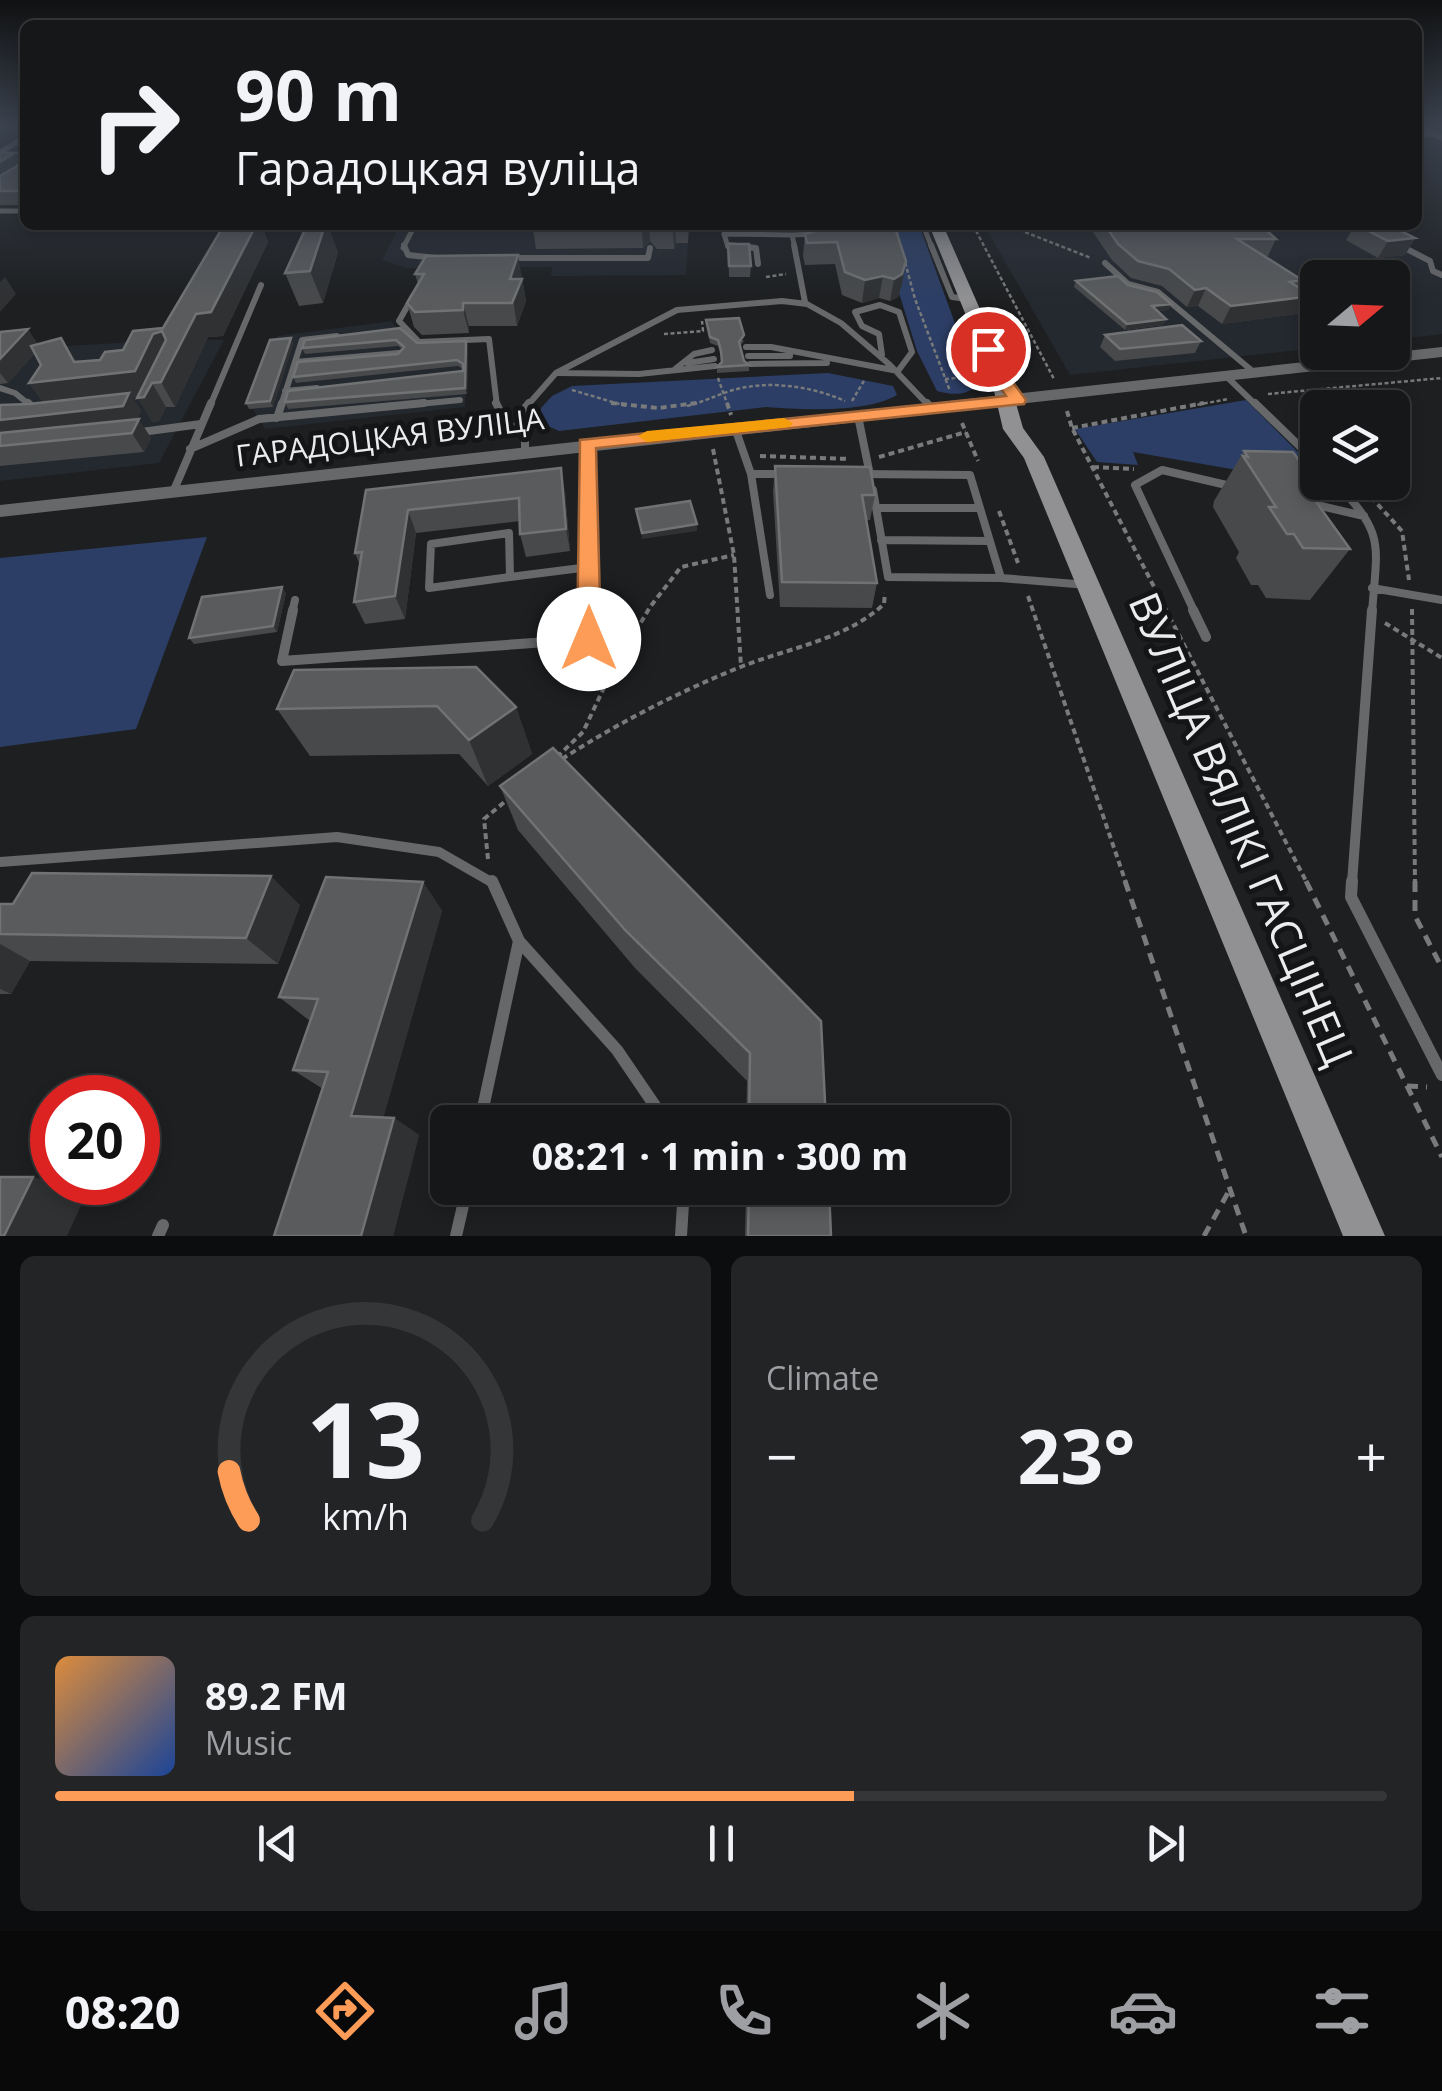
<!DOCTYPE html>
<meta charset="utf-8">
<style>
body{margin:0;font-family:"Open Sans",sans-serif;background:#232426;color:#f1f3f6;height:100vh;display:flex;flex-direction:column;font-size:38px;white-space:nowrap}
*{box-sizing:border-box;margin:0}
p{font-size:32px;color:#9e9fa2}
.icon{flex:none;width:55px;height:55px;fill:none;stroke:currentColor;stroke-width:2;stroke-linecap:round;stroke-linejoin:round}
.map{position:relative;height:1236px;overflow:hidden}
.panel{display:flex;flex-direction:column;gap:20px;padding:20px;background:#0c0d0e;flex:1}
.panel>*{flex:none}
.hud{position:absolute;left:20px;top:20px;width:1402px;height:210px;border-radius:15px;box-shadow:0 5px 15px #0003,0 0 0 2px #353638;background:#161719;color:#f1f3f6;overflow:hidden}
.needle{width:65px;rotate:71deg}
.tools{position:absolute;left:1300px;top:260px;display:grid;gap:20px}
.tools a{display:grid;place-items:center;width:110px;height:110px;border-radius:15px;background:#161719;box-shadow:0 5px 15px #0003,0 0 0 2px #353638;font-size:50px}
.speed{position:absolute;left:30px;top:1075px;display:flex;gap:20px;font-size:50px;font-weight:700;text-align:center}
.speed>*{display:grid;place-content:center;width:130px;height:130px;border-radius:50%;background:#161719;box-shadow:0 5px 15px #0003,0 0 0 2px #353638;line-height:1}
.speed .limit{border:15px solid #d22;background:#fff;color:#111}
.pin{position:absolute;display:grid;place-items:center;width:85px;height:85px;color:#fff;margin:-42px;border:5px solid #fff;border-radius:50%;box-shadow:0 2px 10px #0007}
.me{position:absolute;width:110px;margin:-55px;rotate:0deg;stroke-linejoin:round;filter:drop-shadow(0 0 8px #0008)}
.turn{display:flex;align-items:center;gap:35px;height:210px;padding:0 50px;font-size:45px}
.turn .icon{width:130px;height:130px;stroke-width:2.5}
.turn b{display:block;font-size:70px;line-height:85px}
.big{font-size:75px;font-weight:700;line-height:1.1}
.panel .widget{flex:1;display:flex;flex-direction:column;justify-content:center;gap:15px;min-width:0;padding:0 35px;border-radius:15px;background:#232426}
.panel .dial{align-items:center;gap:0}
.dial svg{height:260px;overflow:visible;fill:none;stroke:#353638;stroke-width:7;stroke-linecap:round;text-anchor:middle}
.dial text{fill:#f1f3f6;stroke:none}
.song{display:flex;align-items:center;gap:30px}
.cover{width:120px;height:120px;border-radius:15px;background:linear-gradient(135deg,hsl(30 70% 55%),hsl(220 70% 35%))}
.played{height:10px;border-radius:5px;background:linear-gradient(90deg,#fd9c56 60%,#353638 60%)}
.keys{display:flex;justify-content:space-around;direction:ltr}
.heat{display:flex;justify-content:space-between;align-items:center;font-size:55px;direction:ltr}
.panel .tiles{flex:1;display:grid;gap:20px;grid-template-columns:1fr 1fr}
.widget:last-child{grid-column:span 2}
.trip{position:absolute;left:430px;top:1105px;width:580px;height:100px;border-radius:15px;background:#161719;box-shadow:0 5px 15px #0003,0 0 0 2px #353638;font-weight:700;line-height:100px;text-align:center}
.menu{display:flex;height:160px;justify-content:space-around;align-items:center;background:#09090a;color:#9e9fa2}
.menu .icon{width:70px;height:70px}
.menu .current{color:#fd9c56}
.menu b{font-size:45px;color:#f1f3f6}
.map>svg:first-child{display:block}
.built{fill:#24282f}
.green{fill:#2c3e65}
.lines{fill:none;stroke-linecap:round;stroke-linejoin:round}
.path-far2{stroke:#787a7b;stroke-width:2.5;stroke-dasharray:4 2.5;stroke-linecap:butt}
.path-far1{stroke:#787a7b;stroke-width:4;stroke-dasharray:6 4;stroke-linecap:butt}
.path{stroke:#787a7b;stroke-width:5;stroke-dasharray:11 8;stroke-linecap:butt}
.service-far4{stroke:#676869;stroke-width:5}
.service-far3{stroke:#676869;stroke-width:6}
.service-far2{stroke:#676869;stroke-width:8}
.service-far1{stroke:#676869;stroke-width:10}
.service{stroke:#676869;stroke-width:12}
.tertiary{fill:#676869;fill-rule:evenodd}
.secondary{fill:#919193;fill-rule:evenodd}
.wall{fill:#47494b}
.shaded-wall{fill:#2f3133}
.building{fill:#595b5d;stroke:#707273;stroke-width:2.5}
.route{fill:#fd9c56;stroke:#a46538;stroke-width:2.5}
.slow{fill:#f59e0b}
.labels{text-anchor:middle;stroke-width:10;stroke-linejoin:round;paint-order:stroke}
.far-street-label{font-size:30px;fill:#ebeced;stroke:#141517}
.near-street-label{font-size:42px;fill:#ebeced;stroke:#141517}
</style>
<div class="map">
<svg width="1442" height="1236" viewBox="0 0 1442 1236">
<rect width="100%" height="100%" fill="#1d1f21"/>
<path class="built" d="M400 225H689L686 275 551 276 552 267 406 268 382 260Z
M984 225H1371L1442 274V334L1393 340 1392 278H1318L1317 348 1070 375Z
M392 321 412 356 467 359 465 407 265 429 253 409H249L277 336Z
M183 339 224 340 159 463 0 481V350Z"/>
<path class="green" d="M878 225H919L978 386C963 396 953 395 937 391L917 351Z
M828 373 893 386 897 395C867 413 801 410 767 407L559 431 541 423V408L552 396 572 386Z
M1246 400 1317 471 1318 482 1331 484 1307 482 1133 452 1138 465 1097 462 1075 429Z
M207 537 136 729 0 747V558Z"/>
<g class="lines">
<path class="path-far2" d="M895 225 915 299 950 391
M973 225 1054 379
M1007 225 1091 258
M766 277 786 274
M664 334 703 331 702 321
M718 378 728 406
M945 379 980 376
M572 390 626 406
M1268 394 1442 378
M852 401 865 379
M687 406C703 402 717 395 733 390 769 380 811 386 845 401
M1191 406 1228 399"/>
<path class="path-far1" d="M611 403 658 408 697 403
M727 403 731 415
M1067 411 1072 428 1307 883
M962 423 978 461
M1305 427 1318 439
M1072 428 1204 403
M713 449 734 555 741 667
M760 456 850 459
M879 457 966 432
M1093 467 1134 469
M1371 497 1402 531 1409 580
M999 511 1018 563
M1028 596 1126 883
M1412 609 1415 883
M1385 623 1442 658
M557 757 583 732 609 677 650 607 681 567 734 555
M562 759C620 722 678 692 743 666 789 648 847 639 884 604L885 593
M488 859 484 819 507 800"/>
<path class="path" d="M1125 881 1246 1236
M1306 881 1442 1157
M1415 881V916L1442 968
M1407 1086 1427 1087
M1204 1236 1230 1189"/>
<path class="service-far4" d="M1418 134H1434
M0 152 25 138
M0 161H25
M0 211H25
M923 225 932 248
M1401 246 1405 248
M403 248 415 225
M755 248 728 247 724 234 792 235
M795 248 792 235 816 234"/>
<path class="service-far3" d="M404 245 408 255 436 258
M728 245 756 248 758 264
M794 245 805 302
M931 245 952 297 967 299
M1401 246 1430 261 1433 271 1442 275
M512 258H648L650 248
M1105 263 1128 284 1158 292 1256 374
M413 296 399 321 419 342 489 339 497 406
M746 347H771L898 371 912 352 899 312 880 305 855 312 862 326 879 334 882 355
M748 356H790
M295 362 399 353
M687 363 714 359
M750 364 827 363
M675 369 694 354 712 350
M558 373 639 374 715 366
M1226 376 1257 406
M0 388 15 393 31 406
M285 391 317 388
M210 406 261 285
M281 406 302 340 337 336
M398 406 460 400
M527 406 556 373 677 310 782 301 807 304 841 323 890 365 929 406"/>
<path class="service-far2" d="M28 403 36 410
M496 403 507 425 523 429
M927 403 931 408
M1255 403 1318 464
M858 416 870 475
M277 418 282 403
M735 428 751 474 770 595
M134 433 201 424
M587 444 589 613
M190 449 259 419 424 403
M525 450V408L529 403
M751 474H783
M859 474 970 475 1001 578 888 577 873 490
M1335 482C1386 535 1377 543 1372 613
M174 490 211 403
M1308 503 1364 516
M876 508H980
M509 533 510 577 429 588 431 544Z
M881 540 989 541
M510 577 589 567
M1001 578 1088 585
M1372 588 1442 600
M292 613 295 600
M1195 613 1135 485 1162 470 1235 487"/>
<path class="service-far1" d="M293 610 282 661 589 639V610
M1193 610 1206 637
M0 862 337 837 439 852 493 883
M1352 883 1372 610"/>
<path class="service" d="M1352 881 1351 897 1442 1075
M519 941 617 1050 666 1122
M480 1122 519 941 492 881
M158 1236 163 1225
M456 1236 467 1188
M681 1236 684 1188"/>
<path class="tertiary" d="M1418 126 1442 134V141L1418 130Z
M1442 347V357L0 517V505Z"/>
<path class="secondary" d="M929 225H943L1008 373 1018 388 1013 393 1023 428 1044 457 1385 1236H1343L1024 458 1003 429 990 374Z"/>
</g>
<path class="wall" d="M25 136V205H0V152L14 153 20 163H22L20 150 15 141Z
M224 225H261L268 242 223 336 208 337 175 407H166L159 421 152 422 138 397H132L141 411 137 419 151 438 144 452 0 466V405L44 403 29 383 41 365 35 353 8 383 0 384V332L38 344 77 362 100 360 123 350 163 328Z
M535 225H689L688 243H676L674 249H657L650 241 643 248 536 249 533 229Z
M738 225H774V228H738Z
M834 225 906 261 902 284 898 297 890 301 879 298 862 303 842 295 835 264 805 265 803 256 805 234Z
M1088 225H1261L1276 239 1268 256H1263L1302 280 1298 287 1303 313 1222 324 1198 306 1187 307 1162 286 1131 278 1112 260Z
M1355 225H1389L1415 238 1405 255 1378 258 1346 240Z
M728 244 751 266 750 277H729Z
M338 252 323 303 299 306 285 273Z
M415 274 522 277 526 301 517 326H469V333L422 335 414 327 407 303 418 284Z
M1076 281 1128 285 1171 304 1168 310 1157 311 1166 319 1163 325 1125 330 1074 287Z
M706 320 744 341 740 346 744 361 749 365V371L717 373V367L721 362V357L718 346 710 343Z
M400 328 417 343 466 341 468 347 467 394 288 409 285 402 463 371V369L458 366 296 383 293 377 398 354 402 349 398 346 305 354 302 348Z
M1105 335 1201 341 1195 353 1115 361 1100 347Z
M291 338 293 344 273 407 249 409 246 403Z
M1244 451 1323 493 1316 503 1350 549 1310 600 1266 598 1258 585H1251L1236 558 1239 552 1213 507 1214 501Z
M775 466 875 495 870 520H866L877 583 872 608 780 607 773 491Z
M366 490 565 491 570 551 526 557 520 534V521L416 533 405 619 365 624 354 602 360 565 355 553Z
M286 593 277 632 194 644 189 638Z
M476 667 516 707 532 754 488 786 459 754 310 756 277 709Z
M500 786 826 1122H746L747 1081 635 968 518 830Z
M326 877 423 882 442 911 383 1118H394L419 1135 393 1236H274L323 1089 293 1070 310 1021 279 997Z
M0 904 300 905 278 964 30 961 11 994H0Z
M746 1188H829L831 1236H745Z"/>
<path class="shaded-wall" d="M14 153 23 167 0 182V162Z
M256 225H261L268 242 223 336 208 337 175 407 161 382 152 383 166 407 159 421 152 422 137 398 145 396 132 397 141 411 135 424 0 441V420L47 407 29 383 74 362 61 338 77 361 135 371 153 334 196 314Z
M325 225H328L338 252 323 303 310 271Z
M646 225H649L650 241 643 248 642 229Z
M675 225 676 243 674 249 673 229Z
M1415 238 1405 255 1378 258 1388 241Z
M518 255 526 301 517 326 510 279Z
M906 261 902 284 898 297 890 301 894 279Z
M883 276 879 298 862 303 865 280Z
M5 277 16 294 0 312V282Z
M1206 288 1198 306 1187 307 1195 290Z
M1312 296 1303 313 1222 324 1231 306Z
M463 303 469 326V333L463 310Z
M1171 304 1168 310 1149 312 1152 306Z
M1166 319 1163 325 1125 330 1127 324Z
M28 329 40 347 8 383 0 373V359Z
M291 338 293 344 273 407 270 401Z
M466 341 468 347 467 394 465 388Z
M139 419 151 438 144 452 132 433Z
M561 468 565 491 570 551 566 529Z
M408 510 416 533 405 619 395 596Z
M697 524V531L642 539V533Z
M282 587 286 593 277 632 273 626Z
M516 707 532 754 488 786 469 740Z
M271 876 300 905 278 964 246 938Z
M423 882 442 911 379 1133 351 1116Z
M0 944 30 961 11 994 0 989Z
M394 1118 419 1135 393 1236H361Z
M33 1177 88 1190 67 1236H4Z"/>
<path class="building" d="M25 136V191H0V176L22 163 18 153 23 145 15 141Z
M0 152 14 153 0 162Z
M224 225H256L211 312 196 314 161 382 152 383 144 397 137 398 166 340 162 331 153 334 135 371 29 383 41 365 31 346 61 338 74 362 100 360 105 352 123 350 133 331 163 328Z
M307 225H325L310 271 285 273Z
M535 225H646L642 229H533Z
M652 225H675L673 229H656Z
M835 225H894L906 261 902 274 894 279 883 276 865 280 845 272 837 242 807 243 805 234Z
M1105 225H1261L1276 239H1237L1302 280 1290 282 1312 296 1231 306 1206 288 1195 290 1169 269 1138 261 1118 244Z
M1357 225H1389L1415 238 1388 241Z
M728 244H749L751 266H729Z
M518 255 510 279H522L512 303H463V310L415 312 407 303 424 274H415L426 256Z
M1118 276 1128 285 1157 292 1171 304 1152 306 1166 319 1127 324 1076 281Z
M739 318 744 335 739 342 744 361 749 365 717 367 722 362 721 351 718 340 710 337 706 320Z
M1182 325 1201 341 1120 349 1105 335Z
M400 328 417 343 466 341 465 388 285 402 288 391 463 371V364L457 360 293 377 298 362 398 354 404 347 396 340 302 348 305 340Z
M28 329 0 359V332Z
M291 338 270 401 246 403 270 340Z
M129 393 123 406 0 420V405L29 404Z
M139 419 132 433 0 446V433Z
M1244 451 1293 452 1323 493 1309 492 1350 549 1303 548 1294 534H1287L1269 507H1276L1243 456 1248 457Z
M775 466 870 467 875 495H862L877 583 782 582Z
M561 468 566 529 520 534 519 498 408 510 395 596 354 602 362 552 355 553 366 490Z
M690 501 697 524 642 533 636 509Z
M282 587 273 626 189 638 202 597Z
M476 667 516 707 469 740 437 706 277 709 294 670Z
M553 748 821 1021 826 1122H749L750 1053 626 931 500 786Z
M32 873 271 876 246 938 0 934V904H13Z
M326 877 423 882 351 1116 394 1118 361 1236H274L328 1072 293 1070 318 999 279 997Z
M0 1177H33L4 1236H0Z
M749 1188H829L831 1236H748Z"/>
<linearGradient id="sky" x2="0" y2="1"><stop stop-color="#101112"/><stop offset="0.42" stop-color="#3a424e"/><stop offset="1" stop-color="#3a424e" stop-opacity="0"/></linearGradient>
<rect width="1442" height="299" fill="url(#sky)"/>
<path class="route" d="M983 346H994L1007 374 1026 400 1024 404 596 448 601 639 589 648 581 646 577 639 580 440 1006 396 991 374 980 349Z"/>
<path class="slow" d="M784 418 793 423 790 427 647 442 638 436 647 431Z"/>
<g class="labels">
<g class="far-street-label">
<text transform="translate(390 438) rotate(-7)" y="10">ГАРАДОЦКАЯ ВУЛІЦА</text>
</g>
<g class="near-street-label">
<text transform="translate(1241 829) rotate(67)" y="15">ВУЛІЦА ВЯЛІКІ ГАСЦІНЕЦ</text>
</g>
</g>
</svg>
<div class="tools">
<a><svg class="needle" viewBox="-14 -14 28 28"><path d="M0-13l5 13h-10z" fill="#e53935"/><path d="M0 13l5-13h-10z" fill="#9e9fa2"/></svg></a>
<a><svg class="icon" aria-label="layers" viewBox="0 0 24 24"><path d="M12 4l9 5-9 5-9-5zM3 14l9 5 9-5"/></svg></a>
</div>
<div class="speed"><div class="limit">20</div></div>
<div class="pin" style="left:988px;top:349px;background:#d93025"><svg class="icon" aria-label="arrive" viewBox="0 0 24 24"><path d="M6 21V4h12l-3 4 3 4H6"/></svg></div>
<svg class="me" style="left:589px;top:639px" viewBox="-20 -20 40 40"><circle r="19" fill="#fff"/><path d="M0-13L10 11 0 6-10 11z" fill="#fd9c56"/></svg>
<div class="trip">08:21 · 1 min · 300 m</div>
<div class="hud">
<div class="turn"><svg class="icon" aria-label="right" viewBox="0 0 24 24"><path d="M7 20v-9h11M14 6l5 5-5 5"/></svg><div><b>90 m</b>Гарадоцкая вуліца</div></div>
</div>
</div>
<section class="panel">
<div class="tiles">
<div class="widget dial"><svg viewBox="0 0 100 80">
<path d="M14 69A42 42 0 1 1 86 69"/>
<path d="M14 69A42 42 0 0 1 8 54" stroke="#fd9c56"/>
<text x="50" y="56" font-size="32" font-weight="700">13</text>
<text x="50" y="72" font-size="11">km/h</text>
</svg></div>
<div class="widget"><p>Climate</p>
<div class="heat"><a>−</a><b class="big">23°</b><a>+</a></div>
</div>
<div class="widget">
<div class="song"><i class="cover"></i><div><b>89.2 FM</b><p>Music</p></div></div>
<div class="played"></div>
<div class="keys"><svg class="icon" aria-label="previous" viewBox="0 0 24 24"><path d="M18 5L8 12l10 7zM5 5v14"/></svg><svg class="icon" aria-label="pause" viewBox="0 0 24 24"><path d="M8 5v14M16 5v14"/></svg><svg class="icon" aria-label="next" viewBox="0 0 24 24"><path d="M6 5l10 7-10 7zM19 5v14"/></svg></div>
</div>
</div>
</section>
<nav class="menu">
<b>08:20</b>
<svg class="icon current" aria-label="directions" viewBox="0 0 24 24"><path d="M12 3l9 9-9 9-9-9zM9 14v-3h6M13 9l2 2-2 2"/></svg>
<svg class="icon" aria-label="music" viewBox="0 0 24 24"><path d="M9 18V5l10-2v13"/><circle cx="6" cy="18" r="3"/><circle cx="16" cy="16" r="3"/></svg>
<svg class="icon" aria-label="phone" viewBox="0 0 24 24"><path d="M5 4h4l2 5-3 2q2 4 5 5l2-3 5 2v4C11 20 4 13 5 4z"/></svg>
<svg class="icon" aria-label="climate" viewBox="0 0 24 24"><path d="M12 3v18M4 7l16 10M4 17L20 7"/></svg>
<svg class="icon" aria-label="car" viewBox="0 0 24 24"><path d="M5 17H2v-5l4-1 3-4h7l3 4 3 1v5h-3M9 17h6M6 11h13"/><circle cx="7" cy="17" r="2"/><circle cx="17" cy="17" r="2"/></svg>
<svg class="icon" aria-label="filters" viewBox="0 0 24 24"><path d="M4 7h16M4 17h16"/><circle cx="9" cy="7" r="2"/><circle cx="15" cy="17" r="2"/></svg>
</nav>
